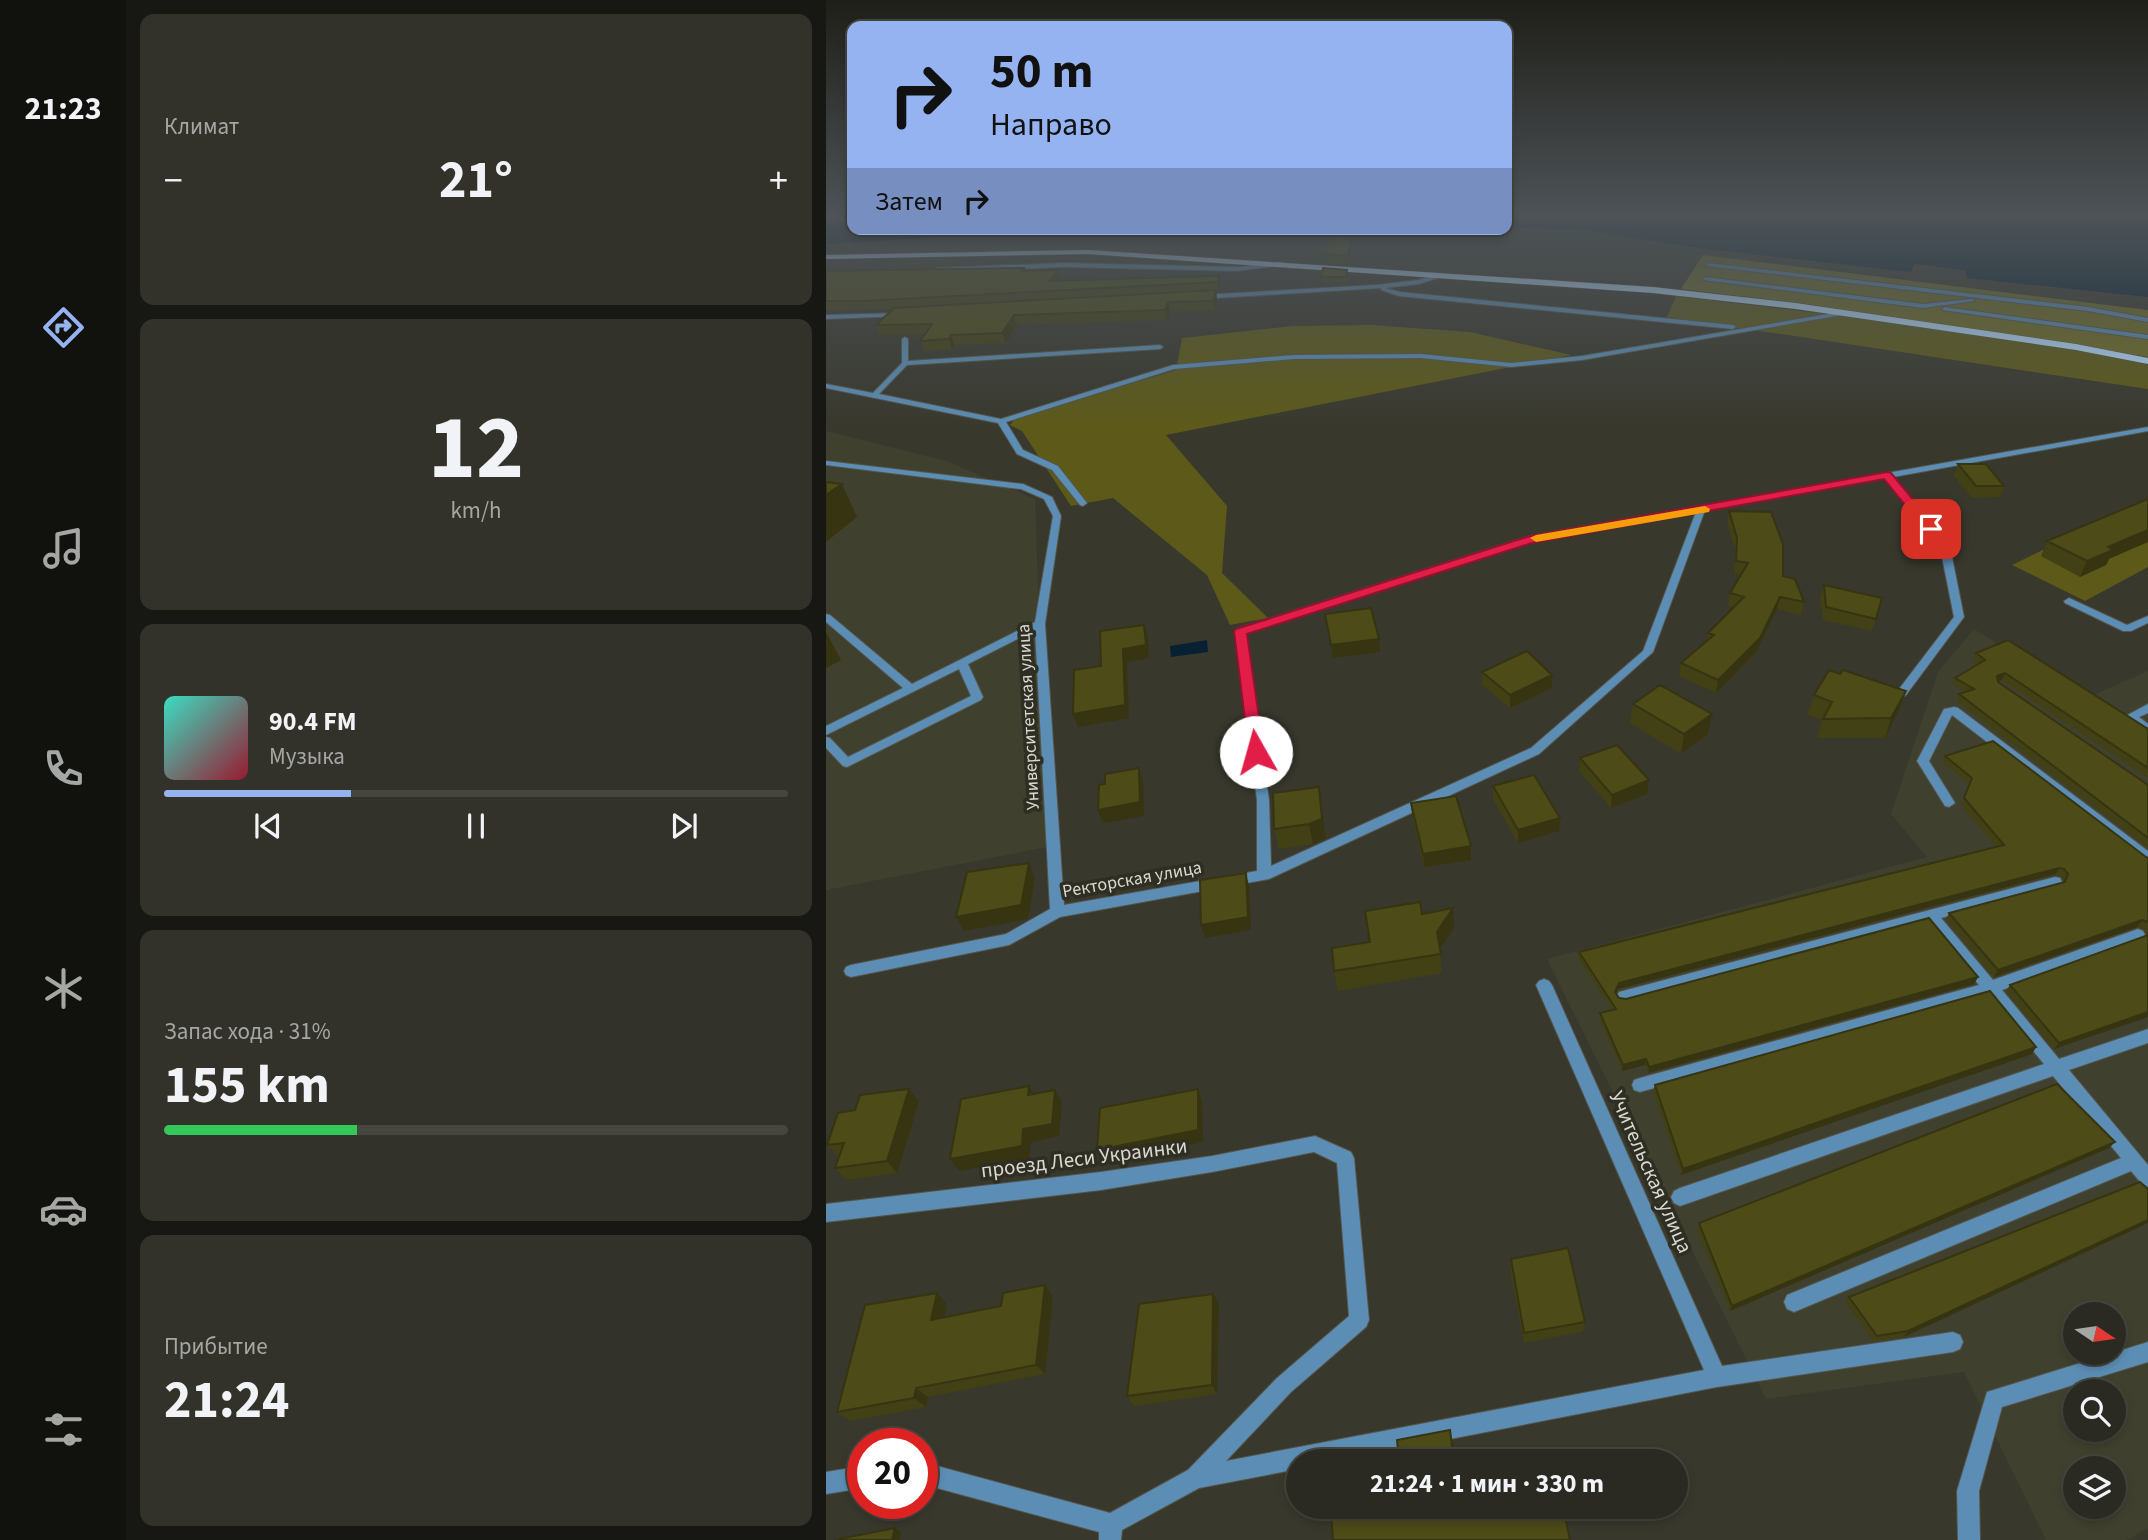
<!DOCTYPE html>
<html lang="ru">
<meta charset="utf-8">
<style>
body{margin:0;font-family:"Source Sans 3",sans-serif;background:#32322a;color:#f1f3f6;height:100vh;display:flex;flex-direction:column;font-size:26px;white-space:nowrap}
*{box-sizing:border-box;margin:0}
p{font-size:23px;color:#a5a7a5}
.icon{flex:none;width:38px;height:38px;fill:none;stroke:currentColor;stroke-width:2;stroke-linecap:round;stroke-linejoin:round}
.map{position:relative;flex:1;overflow:hidden}
.sheet{display:flex;flex-direction:column;gap:14px;padding:14px;background:#171713;width:700px}
.sheet>*{flex:none}
.top-card{position:absolute;left:21px;top:21px;width:665px;height:214px;border-radius:14px;box-shadow:0 4px 10px #0003,0 0 0 2px #464640;background:#95b2f1;color:#111;overflow:hidden}
.needle{width:46px;rotate:103deg}
.controls{position:absolute;left:1237px;top:1302px;display:grid;gap:14px}
.controls a{display:grid;place-items:center;width:63px;height:63px;border-radius:50%;background:#2a2a22;box-shadow:0 4px 10px #0003,0 0 0 2px #464640;font-size:35px}
.speed{position:absolute;left:21px;top:1428px;display:flex;gap:14px;font-size:35px;font-weight:700;text-align:center}
.speed>*{display:grid;place-content:center;width:91px;height:91px;border-radius:50%;background:#2a2a22;box-shadow:0 4px 10px #0003,0 0 0 2px #464640;line-height:1}
.speed .limit{border:10px solid #d22;background:#fff;color:#111}
.pin{position:absolute;display:grid;place-items:center;width:60px;height:60px;color:#fff;margin:-30px;border-radius:14px;box-shadow:0 4px 10px #0006}
.me{position:absolute;width:77px;margin:-38px;rotate:353deg;stroke-linejoin:round;filter:drop-shadow(0 0 5px #0008)}
.turn{display:flex;align-items:center;gap:24px;height:147px;padding:0 28px;font-size:32px}
.turn .icon{width:91px;height:91px;stroke-width:2.5}
.turn b{display:block;font-size:49px;line-height:60px}
.then{display:flex;align-items:center;height:66px;padding:0 28px;background:#0003;gap:14px;font-size:26px}
.big{font-size:52px;font-weight:700;line-height:1.1}
.sheet .widget{flex:1;display:flex;flex-direction:column;justify-content:center;gap:10px;min-width:0;padding:0 24px;border-radius:14px;background:#32322a}
.sheet .dial{align-items:center;gap:0}
.dial b{font-size:91px;line-height:1}
.song{display:flex;align-items:center;gap:21px}
.cover{width:84px;height:84px;border-radius:10px;background:linear-gradient(135deg,hsl(170 70% 55%),hsl(350 70% 35%))}
.played{height:7px;border-radius:4px;background:linear-gradient(90deg,#95b2f1 30%,#464640 30%)}
.keys{display:flex;justify-content:space-around;direction:ltr}
.heat{display:flex;justify-content:space-between;align-items:center;font-size:38px;direction:ltr}
.charge{height:10px;border-radius:5px;background:linear-gradient(90deg,#34c759 31%,#464640 0)}
.trip{position:absolute;left:460px;top:1449px;width:402px;height:70px;border-radius:35px;background:#2a2a22;box-shadow:0 4px 10px #0003,0 0 0 2px #464640;font-weight:700;line-height:70px;text-align:center}
main{display:flex;flex:1;min-height:0}
.tabs{display:flex;flex-direction:column;width:126px;justify-content:space-around;align-items:center;background:#11110e;color:#a5a7a5}
.tabs .icon{width:49px;height:49px}
.tabs .active{color:#95b2f1}
.tabs b{font-size:32px;color:#f1f3f6}
.map>svg:first-child{display:block}
.built{fill:#40402f;fill-rule:evenodd}
.green{fill:#5d5a19}
.forest{fill:#706d23}
.water{fill:#072133}
.lines{fill:none;stroke-linecap:round;stroke-linejoin:round}
.minor-casing{stroke:#55554b;stroke-width:2}
.major-casing{stroke:#55554b;stroke-width:1}
.minor{fill:#5c8eb5;fill-rule:evenodd}
.major{fill:#b7deff;fill-rule:evenodd}
.wall{fill:#424015}
.shaded-wall{fill:#363411}
.building{fill:#4d4b18;stroke:#363411;stroke-width:2}
.route{fill:#e11d48;stroke:#92132f;stroke-width:2}
.slow{fill:#f59e0b}
.labels{text-anchor:middle;stroke-width:7;stroke-linejoin:round;paint-order:stroke}
.street-label{font-size:18px;fill:#d9d9d2;stroke:#2e2e23}
.near-street-label{font-size:21px;fill:#d9d9d2;stroke:#2e2e23}
</style>
<main>
<nav class="tabs">
<b>21:23</b>
<svg class="icon active" aria-label="directions" viewBox="0 0 24 24"><path d="M12 3l9 9-9 9-9-9zM9 14v-3h6M13 9l2 2-2 2"/></svg>
<svg class="icon" aria-label="music" viewBox="0 0 24 24"><path d="M9 18V5l10-2v13"/><circle cx="6" cy="18" r="3"/><circle cx="16" cy="16" r="3"/></svg>
<svg class="icon" aria-label="phone" viewBox="0 0 24 24"><path d="M5 4h4l2 5-3 2q2 4 5 5l2-3 5 2v4C11 20 4 13 5 4z"/></svg>
<svg class="icon" aria-label="climate" viewBox="0 0 24 24"><path d="M12 3v18M4 7l16 10M4 17L20 7"/></svg>
<svg class="icon" aria-label="car" viewBox="0 0 24 24"><path d="M5 17H2v-5l4-1 3-4h7l3 4 3 1v5h-3M9 17h6M6 11h13"/><circle cx="7" cy="17" r="2"/><circle cx="17" cy="17" r="2"/></svg>
<svg class="icon" aria-label="filters" viewBox="0 0 24 24"><path d="M4 7h16M4 17h16"/><circle cx="9" cy="7" r="2"/><circle cx="15" cy="17" r="2"/></svg>
</nav>
<section class="sheet">
<div class="widget"><p>Климат</p>
<div class="heat"><a>−</a><b class="big">21°</b><a>+</a></div>
</div>
<div class="widget dial"><b>12</b><p>km/h</p></div>
<div class="widget">
<div class="song"><i class="cover"></i><div><b>90.4 FM</b><p>Музыка</p></div></div>
<div class="played"></div>
<div class="keys"><svg class="icon" aria-label="previous" viewBox="0 0 24 24"><path d="M18 5L8 12l10 7zM5 5v14"/></svg><svg class="icon" aria-label="pause" viewBox="0 0 24 24"><path d="M8 5v14M16 5v14"/></svg><svg class="icon" aria-label="next" viewBox="0 0 24 24"><path d="M6 5l10 7-10 7zM19 5v14"/></svg></div>
</div>
<div class="widget"><p>Запас хода · 31%</p><b class="big">155 km</b><div class="charge"></div></div>
<div class="widget"><p>Прибытие</p><b class="big">21:24</b></div>
</section>
<div class="map">
<svg width="1322" height="1540" viewBox="0 0 1322 1540">
<rect width="100%" height="100%" fill="#38382d"/>
<path class="built" d="M0 431 120 461 209 499 221 847 0 890Z
M1148 629 1260 698 1322 671V1528L1301 1540H1220L1138 1372 940 1399 721 959 1101 857 1065 814 1112 672ZM1250 1314H1288V1353H1250ZM1250 1391H1288V1430H1250ZM1250 1468H1288V1507H1250Z"/>
<path class="green" d="M850 296 1026 317 1275 353 1322 365V389L841 317Z
M545 325 644 332 745 355 340 435 401 506 396 573 442 618 404 625 381 575 287 498 245 506 196 431 184 425 190 418 350 370 356 338 466 326Z
M1322 498V567L1259 601 1186 565Z"/>
<path class="forest" d="M877 255 1322 310V357L980 304 855 289Z"/>
<path class="water" d="M681 216H1322V297L1141 278 1139 270 1088 264 1085 272 872 248 750 229 681 228Z
M26 221V229H247L0 244V223Z
M381 640 382 652 345 657 344 646Z"/>
<g class="lines">
<defs>
<path id="minor" d="M456 262 458 265 412 271 238 267 111 272 108 270 111 268 238 263 412 267Z
M882 263 1262 307 1322 318V322L1262 311 880 266Z
M613 274 615 277 593 284 559 288 574 292 907 325 910 327 907 329 573 296 555 290V288L374 299 371 297 374 295 550 285 592 280Z
M879 277 1097 304 1146 299 1149 301 1097 308 877 280Z
M1118 307 1322 335V339L1116 310Z
M1020 311 1022 314 756 360 685 367 595 358 468 359 348 369 180 422 197 450 232 466 261 503 257 506 254 505 226 470 191 454 172 423 0 388V384L47 393 76 363V339L79 337 82 339V361L334 345 337 347 334 349 81 365 53 394 175 419 347 365 468 355 595 354 685 363 756 356Z
M79 313 77 316 0 319V315Z
M1322 427V431L1067 477 1124 547 1138 617 1080 695 1076 697 1070 693 1128 617 1114 547 1059 478 879 510 827 652 713 754 443 879 234 917 183 945 25 977 20 975 18 971 20 967 25 965 180 934 224 909 209 630 142 664 157 697 155 700 21 767 17 766 0 748V737L4 738 22 757 145 696 133 669 0 735V726L77 688 0 622V614L4 615 86 684 209 622 227 516 218 499 195 489 0 465V461L197 484 226 497 235 516 219 624 238 905 431 871V800L409 631 410 629 704 536ZM870 512 817 651 705 748 445 866 443 800 419 633 706 541Z
M1243 598 1301 625 1322 616V623L1305 631H1297L1239 603 1238 601Z
M1322 704V713L1313 717 1322 724V733L1298 717Z
M1128 707 1132 708 1322 851V863L1317 862 1126 715 1103 761 1129 803 1123 807 1119 806 1091 761 1118 709Z
M1229 877 1234 878 1236 882 1234 886 1115 918 1167 980 1312 929 1317 931 1319 935 1317 939 1176 990 1233 1059 1322 1029V1043L1243 1070 1322 1165V1187L1316 1184 1305 1171 968 1312 961 1309 958 1302 961 1295 1295 1158 1227 1076 854 1206 848 1203 845 1197 848 1191 854 1188 1218 1064 1161 995 814 1092 808 1090 806 1085 808 1080 814 1078 1153 985 1101 922 798 1003 793 1002 790 997 793 992Z
M718 979 723 981 726 985 896 1366 1127 1332 1134 1335 1137 1342 1134 1349 1127 1352 891 1387 511 1461H472V1469L373 1488 296 1530 295 1540H273V1532L111 1488H96V1466H111L284 1513 362 1470 451 1378 523 1316 511 1163 488 1152 386 1172 275 1190 0 1222V1204L275 1172 386 1156 489 1136 525 1152 528 1158 543 1320 540 1327 465 1392 400 1461 878 1370 710 985 713 981Z
M1322 1342V1362L1176 1407 1153 1491 1154 1540H1132L1131 1491 1161 1392Z
M37 1466V1488L0 1494V1472Z"/>
<path id="major" d="M262 250 827 287 970 303 1250 344 1322 358V364L1250 350 970 309 827 293 262 254 0 259V255Z"/>
</defs>
<use href="#minor" class="minor-casing"/>
<use href="#major" class="major-casing"/>
<use href="#minor" class="minor"/>
<use href="#major" class="major"/>
</g>
<path class="wall" d="M527 240 523 264 499 263V254Z
M198 268 199 271 232 270 234 278 232 281 393 276 395 285 393 291H390L391 300 389 310 344 312 341 320 191 325 180 343 129 345 126 349 98 351 94 341 99 334 54 335 50 325 67 309 0 310V271Z
M521 275 520 282H495V277Z
M1132 464 1178 486 1174 497 1146 498 1128 476Z
M903 511 978 602 975 615 951 609 931 651 890 693 853 676 855 663 881 641 882 633 907 607 902 606 904 593 915 574H908L909 550 901 523Z
M1221 541 1283 559 1280 565 1254 577 1215 556Z
M998 585 1056 598 1046 631 997 620 994 597Z
M1150 653 1322 729V778L1176 680 1172 681 1322 785V848L1131 701 1133 694 1139 692 1126 684 1129 678 1153 664 1147 660Z
M656 672 726 675V688L684 708 656 685Z
M988 695 1073 710 1059 738H991L996 720 982 715Z
M807 704 886 714 882 734 855 754 804 723Z
M1119 756 1322 858V1017L1228 1049 1180 991 1184 985 1321 935 1319 930 1311 927 1168 977 1120 919 1123 913 1238 882V881L1235 875 1230 874 792 989 790 994 793 998 800 999 1152 977 1148 984 822 1073 819 1065 796 1071 774 1020V1013L786 1010 752 958 753 952 1170 847 1135 805 1143 784 1117 763Z
M754 758 823 780 821 794 785 808 753 771Z
M667 786 733 831 692 843 667 800Z
M493 787 500 838 487 844 453 849 448 829Z
M585 803 645 846V860L598 867 586 816Z
M596 914 628 928 614 949 616 973 512 991 508 971 543 942Z
M1210 1047 1206 1054 855 1175 827 1091 829 1085Z
M93 1101 71 1173 21 1180 9 1168 13 1157 1 1145Z
M1283 1148 904 1311 871 1229 873 1223Z
M1314 1182 1078 1337 1047 1341 1019 1302 1023 1297Z
M685 1259 759 1322 757 1332 698 1343 684 1270Z
M219 1285 227 1296 219 1374 102 1397 100 1407 24 1421 11 1412 121 1304 118 1317 175 1306Z
M387 1294 393 1304 391 1394 308 1406 301 1396Z"/>
<path class="shaded-wall" d="M526 232 527 240 523 264 522 256Z
M232 270 234 278 227 290 224 281Z
M393 276 395 285 393 291 392 282Z
M390 290 391 300 389 310 387 301Z
M342 302 344 312 341 320 339 310Z
M188 315 191 325 180 343 176 333Z
M125 335 129 345 126 349 123 339Z
M16 484 31 517 0 542V495Z
M1322 530V542L1283 559 1280 565 1254 577 1261 561 1282 547Z
M954 597 951 609 931 651 890 693 892 680Z
M318 625 322 637 323 658 301 662 303 718 252 727 247 714 297 649Z
M0 632 15 660 0 668Z
M553 639 554 652 507 658 505 645Z
M1179 673 1176 680 1168 683 1171 676Z
M726 675V688L684 708V695Z
M1080 691 1073 710 1059 738 1065 718Z
M886 714 882 734 855 754 858 734Z
M313 768 317 782 318 816 277 823 272 810Z
M823 780 821 794 785 808 786 795Z
M493 787 500 838 487 844 483 824Z
M734 818 733 831 692 843V830Z
M645 846V860L598 867 597 854Z
M203 863 209 877 202 919 138 931 130 917Z
M1233 868 1230 874 792 989 788 998 789 992 793 983Z
M420 873 423 886 425 930 379 938 375 925Z
M627 908 628 928 612 952 611 932Z
M1316 920 1311 927 1168 977 1172 970Z
M1152 977 1148 984 822 1073 823 1067Z
M1322 1012V1017L1228 1049 1233 1043Z
M1210 1047 1206 1054 855 1175 857 1169Z
M820 1059 819 1065 796 1071 797 1065Z
M203 1086 211 1098 202 1095Z
M83 1089 93 1101 71 1173 61 1161Z
M372 1089 376 1101 377 1142 278 1162 271 1150Z
M229 1090 236 1102 233 1136 205 1142 203 1158 133 1171 124 1159 197 1129Z
M1289 1142 1283 1148 904 1311 906 1306Z
M1322 1220V1223L1078 1337 1082 1331Z
M219 1285 227 1296 219 1374 210 1365Z
M111 1293 121 1304 116 1330 105 1320Z
M387 1294 393 1304 391 1394 386 1385Z
M90 1388 102 1397 100 1407 88 1398Z
M69 1528 75 1532 74 1540H66Z"/>
<path class="building" d="M504 231 526 232 522 256 499 254Z
M198 268 196 271 232 270 224 281 393 276 392 282 36 301H0V271Z
M497 268 521 270 520 277H495Z
M390 290 387 301 342 302 339 310 188 315 176 333 125 335 123 339 94 341 106 324 50 325 68 308Z
M1132 464H1160L1178 486H1150Z
M0 482 16 484 0 495Z
M1322 499V530L1282 547 1287 550 1261 561 1221 541Z
M903 511 945 512 957 544V576L969 579 978 602 954 597 934 638 892 680 855 663 888 635 882 633 918 597 904 593 922 563 910 561 911 538Z
M998 585 1056 598 1050 619 1000 607Z
M545 608 553 639 505 645 499 614Z
M318 625 320 645 297 649 299 705 247 714 248 670 275 666 274 631Z
M1182 640 1322 729V768L1179 673 1171 676 1172 682 1322 785V838L1133 694 1148 689 1129 678 1159 660 1150 653Z
M701 651 726 675 684 695 656 672Z
M1003 670 1014 674 1017 670 1080 691 1065 718 997 719 1006 702 988 695Z
M834 685 886 714 858 734 807 704Z
M1167 741 1320 857 1322 858V922L1316 920 1172 970 1123 913 1239 882 1242 874 1238 869 1233 868 793 983 789 992 793 998 800 999 1103 918 1152 977 823 1067 820 1059 797 1065 774 1013 790 1009 753 952 1178 845 1138 798 1146 778 1119 756Z
M791 745 823 780 786 795 754 758Z
M313 768 314 802 272 810 273 785 279 784V774Z
M708 775 734 818 692 830 667 786Z
M493 787 496 819 483 824 448 829 447 793Z
M630 796 645 846 597 854 585 803Z
M203 863 195 905 130 917 141 872Z
M420 873 422 917 375 925 374 880Z
M594 902 596 914 627 908 611 932 615 954 508 971 506 948 544 942 539 911Z
M1322 935V1012L1233 1043 1184 985Z
M1164 991 1210 1047 857 1169 829 1085Z
M1231 1084 1289 1142 906 1306 873 1223Z
M203 1086 202 1095 229 1090 226 1124 197 1129 196 1146 124 1159 135 1099Z
M83 1089 61 1161 9 1168 18 1143 1 1145 12 1113 29 1110 34 1095Z
M372 1089V1130L271 1150 274 1108Z
M1314 1182 1322 1189V1220L1082 1331 1051 1336 1023 1297Z
M742 1248 759 1322 698 1333 685 1259Z
M219 1285 210 1365 90 1388 88 1398 11 1412 39 1305 111 1293 105 1320 175 1306 177 1293Z
M387 1294 386 1385 301 1396 313 1304Z
M624 1430 628 1461H573L571 1440Z
M535 1507H633L634 1513 660 1507H737L744 1540H507L505 1513Z
M69 1528 66 1540H8Z"/>
<linearGradient id="sky" x2="0" y2="1"><stop stop-color="#1f1f19"/><stop offset="0.5" stop-color="#4d5357"/><stop offset="1" stop-color="#4d5357" stop-opacity="0"/></linearGradient>
<rect width="1322" height="431" fill="url(#sky)"/>
<path class="route" d="M1061 472 1065 473 1109 526V531H1100L1058 479 706 543 421 634 438 752 430 757 423 752 408 631 410 629 704 536Z"/>
<path class="slow" d="M879 506 884 509 883 512 710 542 704 538 710 535Z"/>
<g class="labels">
<g class="street-label">
<text transform="translate(202 717) rotate(-93)" y="6">Университетская улица</text>
<text transform="translate(306 879) rotate(-10)" y="6">Ректорская улица</text>
</g>
<g class="near-street-label">
<text transform="translate(258 1158) rotate(-7)" y="7">проезд Леси Украинки</text>
<text transform="translate(825 1172) rotate(66)" y="7">Учительская улица</text>
</g>
</g>
</svg>
<div class="controls">
<a><svg class="needle" viewBox="-14 -14 28 28"><path d="M0-13l5 13h-10z" fill="#e53935"/><path d="M0 13l5-13h-10z" fill="#a5a7a5"/></svg></a>
<a><svg class="icon" aria-label="search" viewBox="0 0 24 24"><circle cx="10" cy="10" r="6"/><path d="M15 15l6 6"/></svg></a>
<a><svg class="icon" aria-label="layers" viewBox="0 0 24 24"><path d="M12 4l9 5-9 5-9-5zM3 14l9 5 9-5"/></svg></a>
</div>
<div class="speed"><div class="limit">20</div></div>
<div class="pin" style="left:1105px;top:529px;background:#d93025"><svg class="icon" aria-label="arrive" viewBox="0 0 24 24"><path d="M6 21V4h12l-3 4 3 4H6"/></svg></div>
<svg class="me" style="left:430px;top:752px" viewBox="-20 -20 40 40"><circle r="19" fill="#fff"/><path d="M0-13L10 11 0 6-10 11z" fill="#e11d48"/></svg>
<div class="trip">21:24 · 1 мин · 330 m</div>
<div class="top-card">
<div class="turn"><svg class="icon" aria-label="right" viewBox="0 0 24 24"><path d="M7 20v-9h11M14 6l5 5-5 5"/></svg><div><b>50 m</b>Направо</div></div>
<div class="then">Затем<svg class="icon" aria-label="right" viewBox="0 0 24 24"><path d="M7 20v-9h11M14 6l5 5-5 5"/></svg></div>
</div>
</div>
</main>
